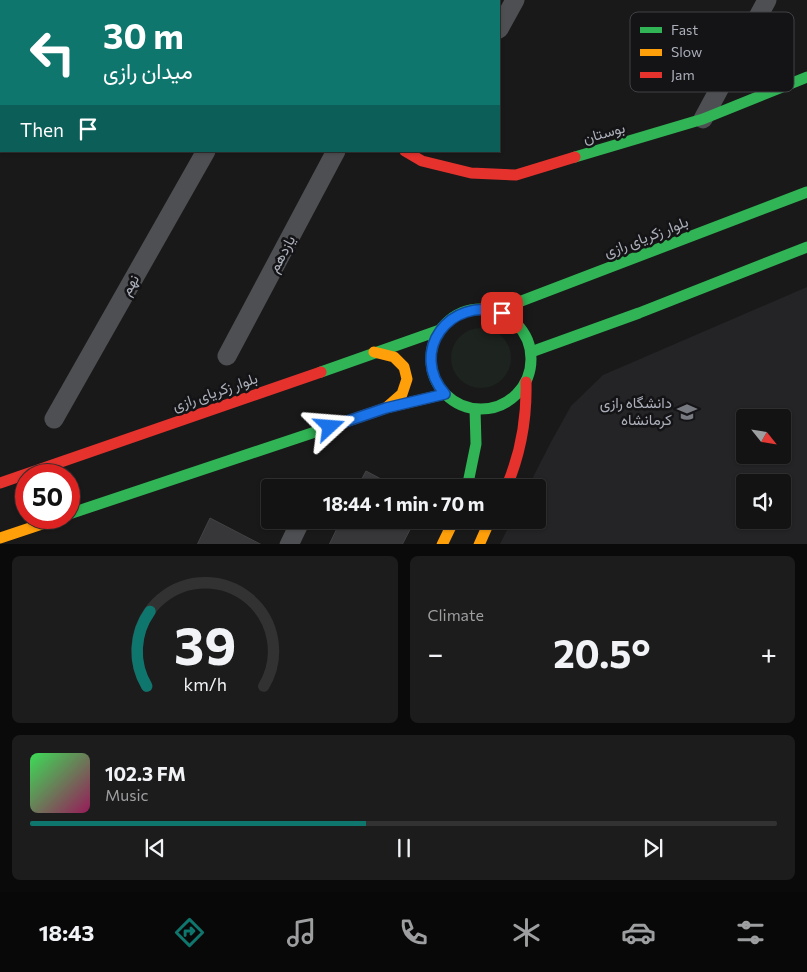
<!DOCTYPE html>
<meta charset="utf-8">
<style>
body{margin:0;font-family:Commissioner,Vazirmatn,sans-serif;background:#1c1c1c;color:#f1f3f6;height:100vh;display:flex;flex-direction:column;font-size:19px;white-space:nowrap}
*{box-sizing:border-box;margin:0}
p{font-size:16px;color:#9d9ea0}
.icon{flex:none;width:28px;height:28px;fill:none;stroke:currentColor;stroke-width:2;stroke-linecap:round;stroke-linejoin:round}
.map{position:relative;height:544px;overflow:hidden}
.panel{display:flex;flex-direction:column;gap:12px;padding:12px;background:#0a0a0a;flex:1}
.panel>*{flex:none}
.guide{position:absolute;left:0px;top:0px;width:500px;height:152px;box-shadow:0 1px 4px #0004,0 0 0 1px #323233;background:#0f766e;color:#fff;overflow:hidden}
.needle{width:32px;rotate:120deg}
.fabs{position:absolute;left:736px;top:409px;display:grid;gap:10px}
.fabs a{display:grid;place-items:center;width:55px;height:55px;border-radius:5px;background:#131313;box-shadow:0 1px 4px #0004,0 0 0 1px #323233;font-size:25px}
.speed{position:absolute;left:15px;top:464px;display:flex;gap:10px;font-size:25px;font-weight:700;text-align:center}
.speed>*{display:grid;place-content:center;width:65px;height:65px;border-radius:50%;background:#131313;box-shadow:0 1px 4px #0004,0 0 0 1px #323233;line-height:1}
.speed .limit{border:8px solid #d22;background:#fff;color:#111}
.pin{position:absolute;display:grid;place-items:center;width:42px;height:42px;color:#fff;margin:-21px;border-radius:10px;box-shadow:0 2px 8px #0006}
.me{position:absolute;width:55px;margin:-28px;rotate:71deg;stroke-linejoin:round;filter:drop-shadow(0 0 4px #0008)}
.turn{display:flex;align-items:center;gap:18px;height:105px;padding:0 20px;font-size:22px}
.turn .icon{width:65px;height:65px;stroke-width:2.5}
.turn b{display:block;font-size:35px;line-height:42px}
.then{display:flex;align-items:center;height:48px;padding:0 20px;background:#0003;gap:10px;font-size:19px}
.big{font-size:38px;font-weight:700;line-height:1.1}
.panel .card{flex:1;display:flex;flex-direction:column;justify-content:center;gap:8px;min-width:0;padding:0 18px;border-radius:8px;background:#1c1c1c}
.panel .dial{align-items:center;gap:0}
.dial svg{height:130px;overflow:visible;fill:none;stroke:#323233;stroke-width:7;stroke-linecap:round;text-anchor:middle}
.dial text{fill:#f1f3f6;stroke:none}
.song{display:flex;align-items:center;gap:15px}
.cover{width:60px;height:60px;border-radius:8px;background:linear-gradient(135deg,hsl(130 70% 55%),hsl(330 70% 35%))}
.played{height:5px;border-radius:2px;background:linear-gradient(90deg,#0f766e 45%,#323233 45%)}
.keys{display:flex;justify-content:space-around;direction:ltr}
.heat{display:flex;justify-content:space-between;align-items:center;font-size:28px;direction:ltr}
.panel .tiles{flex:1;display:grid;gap:12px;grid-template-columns:1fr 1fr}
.card:last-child{grid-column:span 2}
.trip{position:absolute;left:261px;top:479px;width:285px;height:50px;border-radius:5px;background:#131313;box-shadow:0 1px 4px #0004,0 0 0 1px #323233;font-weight:700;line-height:50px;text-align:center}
.menu{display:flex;height:80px;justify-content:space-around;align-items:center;background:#080808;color:#9d9ea0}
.menu .icon{width:35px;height:35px}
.menu .current{color:#0f766e}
.menu b{font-size:22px;color:#f1f3f6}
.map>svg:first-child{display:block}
.built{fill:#242326;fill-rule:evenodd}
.green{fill:#1d231f}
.building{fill:#373739;stroke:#424345}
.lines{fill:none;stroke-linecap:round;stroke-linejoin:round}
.street{stroke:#4e4f52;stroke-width:19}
.fast{stroke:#30b455;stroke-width:11}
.slow{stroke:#ff9f0a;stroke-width:11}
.jam{stroke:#e5322d;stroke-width:11}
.route-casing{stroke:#114b97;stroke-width:12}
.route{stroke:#1a73e8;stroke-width:9}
.labels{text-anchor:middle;stroke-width:5;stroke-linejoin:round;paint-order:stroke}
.street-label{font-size:15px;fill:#abafba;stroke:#141315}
.poi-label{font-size:15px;fill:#abafba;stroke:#141315;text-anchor:end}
.key{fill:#141315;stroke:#414247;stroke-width:1}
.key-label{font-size:14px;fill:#abafba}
</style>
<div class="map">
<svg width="807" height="545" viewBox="0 0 807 545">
<rect width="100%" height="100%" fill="#191919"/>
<path class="built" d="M807 287V544H500L512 520H538V488L528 487 551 442 571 406 603 375ZM745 418H782V455H745ZM745 482H782V520H745Z"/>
<path class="green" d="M451 358a30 30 0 1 1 60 0a30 30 0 1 1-60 0Z"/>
<path class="building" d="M366 471 398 488H357Z
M210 518 262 545H197Z
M341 520H415L402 545H329Z"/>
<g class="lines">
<path class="street" d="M57 1V0
M291 1 292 0
M499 29 515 0
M0 96 1 94
M703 119 767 0
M227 356 336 151
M54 419 206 151
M289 545 301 520"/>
<path class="fast" d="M141 0 143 1
M575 157 703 119 807 77
M431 359a50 50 0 1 1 100 0a50 50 0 1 1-100 0Z
M495 311 807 192
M531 352 639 313 807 247
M321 372 440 330
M467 488 476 444 475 409
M69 514 342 423"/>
<path class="slow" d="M374 352 394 357 404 367 407 379 402 394 386 408
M342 423 386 408 445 394
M0 538 60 518
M442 545 454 520
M479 545 490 520"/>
<path class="jam" d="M405 151 422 161 471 173 516 175 575 157
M0 483 321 372
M506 488C521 453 527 420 526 382"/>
</g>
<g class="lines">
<defs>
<path id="route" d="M330 427 386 408 445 394C408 352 450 295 502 313"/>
</defs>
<use href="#route" class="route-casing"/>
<use href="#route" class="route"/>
</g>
<defs>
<symbol id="university-bare" viewBox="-9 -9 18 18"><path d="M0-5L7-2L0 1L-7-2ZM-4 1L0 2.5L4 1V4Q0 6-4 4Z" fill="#787a82" stroke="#141315" stroke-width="2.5" paint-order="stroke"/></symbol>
</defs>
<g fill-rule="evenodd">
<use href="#university-bare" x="673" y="398" width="28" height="28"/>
</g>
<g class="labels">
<g class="street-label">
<text transform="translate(604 133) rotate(-16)" y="5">بوستان</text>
<text transform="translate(646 237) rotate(-21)" y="5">بلوار زکریای رازی</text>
<text transform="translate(282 254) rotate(-62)" y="5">یازدهم</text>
<text transform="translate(130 285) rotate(-60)" y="5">نهم</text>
<text transform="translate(215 392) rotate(-19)" y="5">بلوار زکریای رازی</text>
</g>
<g class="poi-label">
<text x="672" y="408">دانشگاه رازی<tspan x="672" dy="17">کرمانشاه</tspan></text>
</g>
</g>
<rect x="630" y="12" width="164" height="80" rx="8" class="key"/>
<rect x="640" y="27" width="22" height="6" fill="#30b455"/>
<rect x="640" y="49" width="22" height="7" fill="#ff9f0a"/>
<rect x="640" y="72" width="22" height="6" fill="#e5322d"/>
<g class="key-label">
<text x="671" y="35">Fast</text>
<text x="671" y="57">Slow</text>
<text x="671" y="80">Jam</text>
</g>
</svg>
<div class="fabs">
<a><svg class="needle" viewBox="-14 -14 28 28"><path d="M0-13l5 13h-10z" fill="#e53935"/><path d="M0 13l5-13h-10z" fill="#9d9ea0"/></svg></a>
<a><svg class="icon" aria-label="sound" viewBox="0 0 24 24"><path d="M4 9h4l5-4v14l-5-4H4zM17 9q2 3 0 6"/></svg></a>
</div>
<div class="speed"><div class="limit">50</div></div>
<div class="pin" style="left:502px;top:313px;background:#d93025"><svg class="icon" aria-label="arrive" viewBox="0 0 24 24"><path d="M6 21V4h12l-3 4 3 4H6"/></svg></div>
<svg class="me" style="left:330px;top:427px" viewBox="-20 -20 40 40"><path d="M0-17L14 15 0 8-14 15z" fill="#1a73e8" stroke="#fff" stroke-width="4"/></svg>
<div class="trip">18:44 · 1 min · 70 m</div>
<div class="guide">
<div class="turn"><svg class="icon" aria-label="left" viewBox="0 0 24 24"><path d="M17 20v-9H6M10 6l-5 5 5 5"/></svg><div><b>30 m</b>میدان رازی</div></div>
<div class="then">Then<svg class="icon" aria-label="arrive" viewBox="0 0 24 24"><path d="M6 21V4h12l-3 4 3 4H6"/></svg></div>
</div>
</div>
<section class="panel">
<div class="tiles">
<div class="card dial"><svg viewBox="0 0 100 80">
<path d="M14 69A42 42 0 1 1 86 69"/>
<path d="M14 69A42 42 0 0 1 16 23" stroke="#0f766e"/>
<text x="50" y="56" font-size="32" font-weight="700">39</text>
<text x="50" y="72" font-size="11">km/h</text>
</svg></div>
<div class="card"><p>Climate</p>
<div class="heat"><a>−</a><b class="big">20.5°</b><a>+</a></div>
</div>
<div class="card">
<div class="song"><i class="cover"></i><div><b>102.3 FM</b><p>Music</p></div></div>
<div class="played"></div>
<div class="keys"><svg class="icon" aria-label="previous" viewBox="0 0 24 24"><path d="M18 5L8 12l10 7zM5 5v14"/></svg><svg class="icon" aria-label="pause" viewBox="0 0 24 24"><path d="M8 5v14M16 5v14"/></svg><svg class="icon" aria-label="next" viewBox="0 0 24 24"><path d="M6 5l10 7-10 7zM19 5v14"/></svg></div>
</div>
</div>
</section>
<nav class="menu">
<b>18:43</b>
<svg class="icon current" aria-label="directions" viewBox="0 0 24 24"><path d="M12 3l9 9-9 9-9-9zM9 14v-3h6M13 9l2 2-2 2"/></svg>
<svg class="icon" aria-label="music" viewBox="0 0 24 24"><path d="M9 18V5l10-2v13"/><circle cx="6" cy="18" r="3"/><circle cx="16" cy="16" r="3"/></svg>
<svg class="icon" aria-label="phone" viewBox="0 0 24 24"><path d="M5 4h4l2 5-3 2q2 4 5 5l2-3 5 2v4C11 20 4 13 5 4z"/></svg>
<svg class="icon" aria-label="climate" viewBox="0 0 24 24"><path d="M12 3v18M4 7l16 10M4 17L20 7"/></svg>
<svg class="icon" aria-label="car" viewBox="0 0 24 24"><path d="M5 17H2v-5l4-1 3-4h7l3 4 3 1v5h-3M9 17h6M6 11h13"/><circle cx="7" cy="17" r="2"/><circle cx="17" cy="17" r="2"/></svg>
<svg class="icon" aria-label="filters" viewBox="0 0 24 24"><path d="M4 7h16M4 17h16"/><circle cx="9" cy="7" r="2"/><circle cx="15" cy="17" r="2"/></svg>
</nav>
